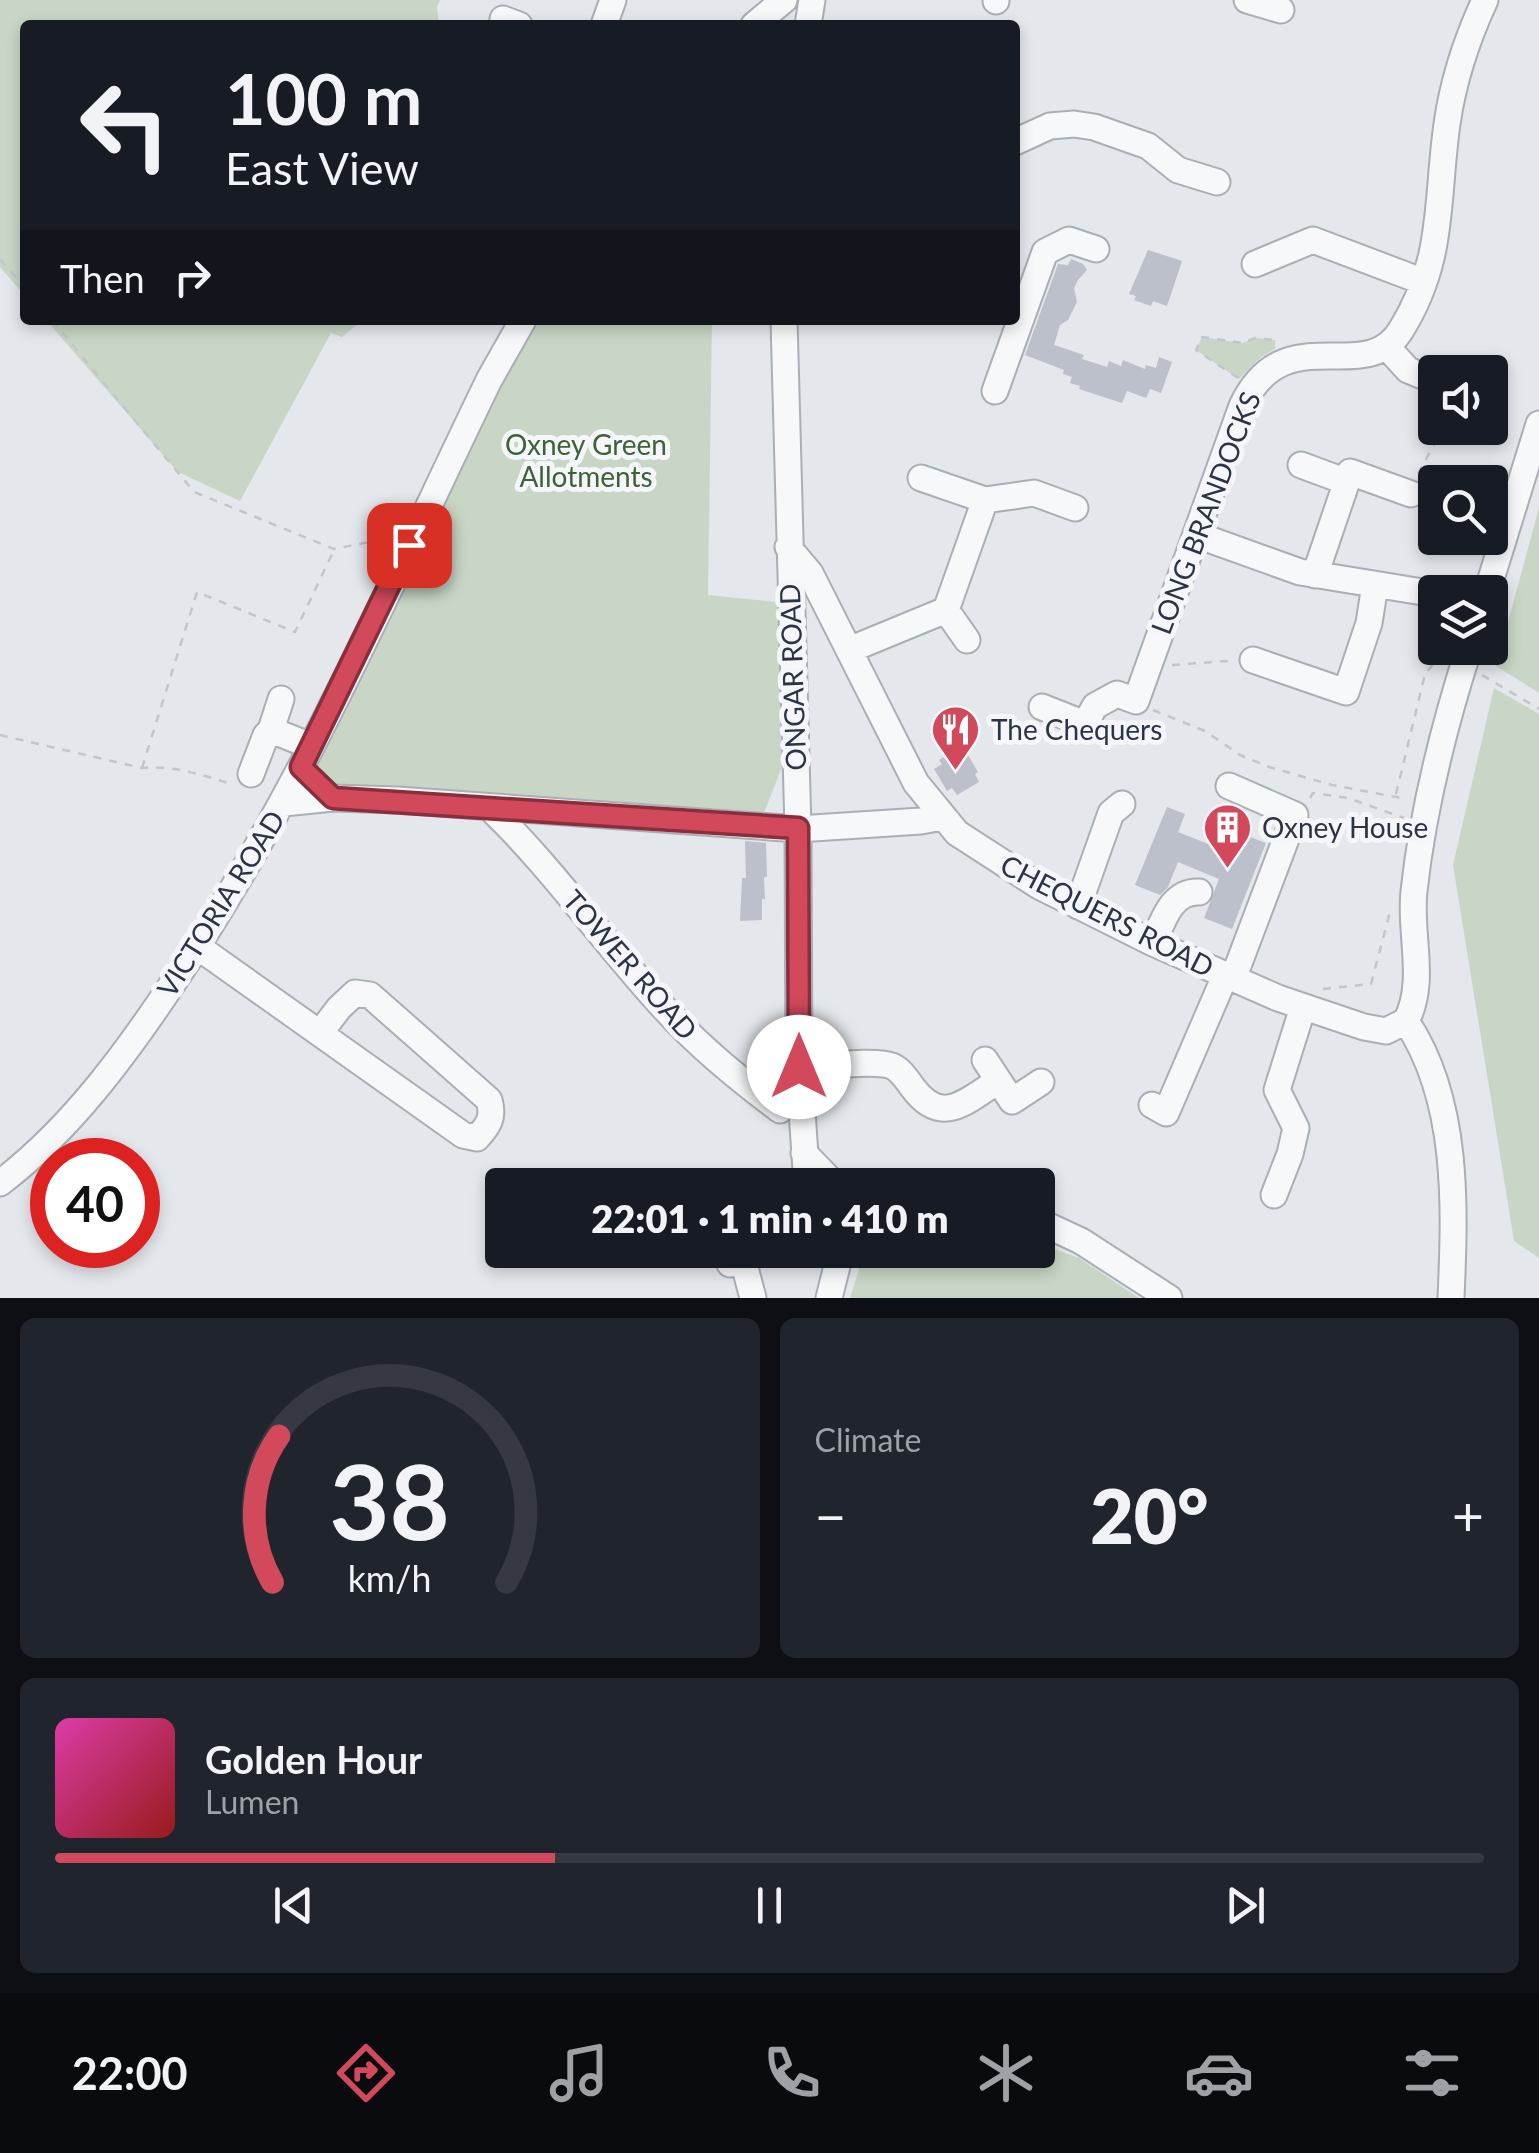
<!DOCTYPE html>
<meta charset="utf-8">
<style>
body{margin:0;font-family:Lato,sans-serif;background:#20242c;color:#f1f3f6;height:100vh;display:flex;flex-direction:column;font-size:38px;white-space:nowrap}
*{box-sizing:border-box;margin:0}
p{font-size:32px;color:#9ea1a6}
.icon{flex:none;width:55px;height:55px;fill:none;stroke:currentColor;stroke-width:2;stroke-linecap:round;stroke-linejoin:round}
.map{position:relative;height:1298px;overflow:hidden}
.side{display:flex;flex-direction:column;gap:20px;padding:20px;background:#0d0f14;flex:1}
.side>*{flex:none}
.top-card{position:absolute;left:20px;top:20px;width:1000px;height:305px;border-radius:10px;box-shadow:0 5px 15px #0003;background:#171b24;color:#f1f3f6;overflow:hidden}
.controls{position:absolute;left:1418px;top:355px;display:grid;gap:20px}
.controls a{display:grid;place-items:center;width:90px;height:90px;border-radius:10px;background:#171b24;box-shadow:0 5px 15px #0003;font-size:50px}
.speed{position:absolute;left:30px;top:1138px;display:flex;gap:20px;font-size:50px;font-weight:700;text-align:center}
.speed>*{display:grid;place-content:center;width:130px;height:130px;border-radius:50%;background:#171b24;box-shadow:0 5px 15px #0003;line-height:1}
.speed .limit{border:15px solid #d22;background:#fff;color:#111}
.pin{position:absolute;display:grid;place-items:center;width:85px;height:85px;color:#fff;margin:-42px;border-radius:20px;box-shadow:0 5px 15px #0006}
.me{position:absolute;width:110px;margin:-55px;rotate:0deg;stroke-linejoin:round;filter:drop-shadow(0 0 8px #0008)}
.turn{display:flex;align-items:center;gap:35px;height:210px;padding:0 40px;font-size:45px}
.turn .icon{width:130px;height:130px;stroke-width:2.5}
.turn b{display:block;font-size:70px;line-height:85px}
.then{display:flex;align-items:center;height:95px;padding:0 40px;background:#0003;gap:20px;font-size:38px}
.big{font-size:75px;font-weight:800;line-height:1.1}
.side .widget{flex:1;display:flex;flex-direction:column;justify-content:center;gap:15px;min-width:0;padding:0 35px;border-radius:15px;background:#20242c}
.side .dial{align-items:center;gap:0}
.dial svg{height:260px;overflow:visible;fill:none;stroke:#363941;stroke-width:7;stroke-linecap:round;text-anchor:middle}
.dial text{fill:#f1f3f6;stroke:none}
.song{display:flex;align-items:center;gap:30px}
.cover{width:120px;height:120px;border-radius:15px;background:linear-gradient(135deg,hsl(320 70% 55%),hsl(0 70% 35%))}
.played{height:10px;border-radius:5px;background:linear-gradient(90deg,#d1495b 35%,#363941 35%)}
.keys{display:flex;justify-content:space-around;direction:ltr}
.heat{display:flex;justify-content:space-between;align-items:center;font-size:55px;direction:ltr}
.side .tiles{flex:1;display:grid;gap:20px;grid-template-columns:1fr 1fr}
.widget:last-child{grid-column:span 2}
.trip{position:absolute;left:485px;top:1168px;width:570px;height:100px;border-radius:10px;background:#171b24;box-shadow:0 5px 15px #0003;font-weight:800;line-height:100px;text-align:center}
.tab-bar{display:flex;height:160px;justify-content:space-around;align-items:center;background:#090b0e;color:#9ea1a6}
.tab-bar .icon{width:70px;height:70px}
.tab-bar .current{color:#d1495b}
.tab-bar b{font-size:45px;color:#f1f3f6}
.map>svg:first-child{display:block}
.green{fill:#c9d6c5}
.building{fill:#bbc0ca}
.lines{fill:none;stroke-linecap:round;stroke-linejoin:round}
.minor-casing{stroke:#a9aeb7;stroke-width:29}
.path{stroke:#c2c5cb;stroke-width:2.5;stroke-dasharray:8 8;stroke-linecap:butt}
.minor{stroke:#f7f8fa;stroke-width:25}
.route-casing{stroke:#882f3b;stroke-width:25}
.route{stroke:#d1495b;stroke-width:18}
.labels{text-anchor:middle;stroke-width:10;stroke-linejoin:round;paint-order:stroke}
.park-label{font-size:28px;fill:#3f6138;stroke:#f4f6f9}
.street-label{font-size:28px;fill:#2b3445;stroke:#f4f6f9}
.poi-label{font-size:28px;fill:#2b3445;stroke:#f4f6f9;text-anchor:start}
</style>
<div class="map">
<svg width="1539" height="1298" viewBox="0 0 1539 1298">
<rect width="100%" height="100%" fill="#e4e7ec"/>
<path class="green" d="M0 0H440L437 7 439 25H25V296L0 267Z
M46 320H363L342 337 331 333 240 501 178 472Z
M523 320H712L708 595 777 602 783 764 763 816 309 785 284 803Z
M1202 337 1242 343 1255 338 1275 340V349L1261 357 1239 379 1196 350Z
M1539 508V693L1496 666Z
M1494 688 1539 714V1258L1514 1241 1453 865Z
M1038 1243 1079 1258 1139 1298H850L862 1260 869 1250H1038Z"/>
<path class="building" d="M1148 250 1182 261 1167 306 1153 301 1151 306 1134 300 1136 296 1129 294Z
M1071 259 1083 264 1087 270 1078 280 1074 288 1077 302 1068 320 1060 325 1054 345 1084 355 1082 359 1107 367 1109 361 1121 366 1123 360 1145 369 1146 365 1156 368 1159 357 1172 362 1161 393 1150 389 1146 398 1127 391 1122 403 1079 389 1080 386 1070 383 1072 377 1063 374 1064 370 1025 355 1058 264 1068 265Z
M951 752 957 762 968 755 978 772 975 774 979 782 957 795 952 788 947 791 934 769 942 764 939 760Z
M1167 807 1185 814 1178 832 1231 853 1239 833 1266 843 1232 929 1204 918 1219 879 1178 862 1168 887 1160 895 1135 885Z
M745 841 766 843 767 877H764L765 899H762V920L740 921 742 878H746Z"/>
<g class="lines">
<defs>
<path id="minor" d="M1247 0 1281 10
M996 1V0
M503 19 519 25
M604 25 613 0
M754 25 784 0
M808 25 812 0
M1015 142 1050 126 1074 124 1094 127 1148 146 1178 170 1217 182
M1255 264 1313 240 1424 282
M784 320 798 829 799 1067 807 1185
M1386 346 1408 370 1435 381
M995 391 1045 252 1069 240 1096 249
M1490 398H1492
M1301 465 1347 482
M921 478 985 500 946 610 967 640
M985 500 1034 493 1075 508
M1197 535 1300 572 1435 594
M788 547 810 573 916 783 957 833 1039 886 1153 943 1278 998 1364 1027 1386 1031 1406 1021
M1315 575 1350 472 1411 494
M1487 592 1539 424
M849 650 946 610
M1253 660 1346 692 1369 623 1375 585
M1042 707 1085 724 1095 706 1117 694 1136 701 1242 406C1285 315 1365 389 1401 330 1445 259 1436 201 1447 124 1453 81 1467 39 1485 0
M271 730 281 699
M251 774 266 735 271 730 311 746
M1229 786 1295 815 1233 979
M284 803 333 798 398 800 798 829 921 821 942 817
M491 809C554 870 604 943 664 1008 699 1047 739 1079 780 1110
M1078 906 1111 813 1122 804
M1153 943C1163 921 1171 891 1199 892
M198 947 463 1135 477 1138C489 1125 494 1117 489 1100L370 995 355 993 339 1008 320 1033
M1406 1021C1427 982 1409 933 1414 891 1423 809 1444 726 1469 648
M1406 1021C1459 1100 1455 1206 1451 1298
M985 1060 1012 1101 1041 1082
M799 1067C821 1067 875 1059 892 1066 901 1070 907 1080 913 1088 942 1127 966 1101 998 1081
M1152 1105 1166 1113 1225 976
M804 1153 835 1185
M0 1183C70 1130 125 1055 173 983 300 795 390 584 489 380L523 320
M1274 1195 1290 1154 1296 1128 1277 1090 1303 1007
M1038 1221 1081 1241 1169 1298
M743 1260 753 1298
M730 1264 769 1250
M829 1298 841 1250"/>
</defs>
<use href="#minor" class="minor-casing"/>
<path class="path" d="M0 259 25 288
M52 320 194 492 334 549 369 542 388 543
M1238 378 1196 350 1202 337 1243 343 1255 338 1275 340V343
M1418 474 1443 428
M1172 665 1226 661 1233 664
M1482 675 1539 709
M1153 710 1205 731 1240 755 1269 767 1332 785 1407 799
M0 735 142 768C172 765 203 775 231 784
M142 768 197 592 295 632 334 550
M1396 794 1425 674 1437 659 1446 656
M1310 798 1313 793 1348 798 1404 818
M1323 989 1371 984 1391 908"/>
<use href="#minor" class="minor"/>
</g>
<g class="lines">
<defs>
<path id="route" d="M409 545 301 767 333 798 798 828 799 1067"/>
</defs>
<use href="#route" class="route-casing"/>
<use href="#route" class="route"/>
</g>
<defs>
<symbol id="restaurant-pin" viewBox="-11 -11 22 30"><path d="M0 17L-7.5 6A9.5 9.5 0 1 1 7.5 6Z" fill="#d1495b" stroke="#f4f6f9"/><path d="M-5-6h1v4h1v-4h1v4h1v-4h1v5L-1.5 .5V6h-2V.5L-5-1ZM5-6V6H3V1.5H1.5Q1.5-4 5-6Z" fill="#fff"/></symbol>
<symbol id="building-pin" viewBox="-11 -11 22 30"><path d="M0 17L-7.5 6A9.5 9.5 0 1 1 7.5 6Z" fill="#d1495b" stroke="#f4f6f9"/><path d="M-4-6H4V6H1V3H-1V6H-4ZM-2.5-4.3h1.7v1.8h-1.7ZM.8-4.3h1.7v1.8H.8ZM-2.5-1h1.7V.8h-1.7ZM.8-1h1.7V.8H.8Z" fill="#fff"/></symbol>
</defs>
<g fill-rule="evenodd">
<use href="#restaurant-pin" x="928" y="702" width="55" height="75"/>
<use href="#building-pin" x="1200" y="800" width="55" height="75"/>
</g>
<g class="labels">
<g class="park-label">
<text x="586" y="455">Oxney Green<tspan x="586" dy="32">Allotments</tspan></text>
</g>
<g class="street-label">
<text transform="translate(1206 513) rotate(-69)" y="10">LONG BRANDOCKS</text>
<text transform="translate(793 677) rotate(-92)" y="10">ONGAR ROAD</text>
<text transform="translate(221 904) rotate(-58)" y="10">VICTORIA ROAD</text>
<text transform="translate(1107 916) rotate(27)" y="10">CHEQUERS ROAD</text>
<text transform="translate(630 965) rotate(49)" y="10">TOWER ROAD</text>
</g>
<g class="poi-label">
<text x="991" y="740">The Chequers</text>
<text x="1262" y="838">Oxney House</text>
</g>
</g>
</svg>
<div class="controls">
<a><svg class="icon" aria-label="sound" viewBox="0 0 24 24"><path d="M4 9h4l5-4v14l-5-4H4zM17 9q2 3 0 6"/></svg></a>
<a><svg class="icon" aria-label="search" viewBox="0 0 24 24"><circle cx="10" cy="10" r="6"/><path d="M15 15l6 6"/></svg></a>
<a><svg class="icon" aria-label="layers" viewBox="0 0 24 24"><path d="M12 4l9 5-9 5-9-5zM3 14l9 5 9-5"/></svg></a>
</div>
<div class="speed"><div class="limit">40</div></div>
<div class="pin" style="left:409px;top:545px;background:#d93025"><svg class="icon" aria-label="arrive" viewBox="0 0 24 24"><path d="M6 21V4h12l-3 4 3 4H6"/></svg></div>
<svg class="me" style="left:799px;top:1067px" viewBox="-20 -20 40 40"><circle r="19" fill="#fff"/><path d="M0-13L10 11 0 6-10 11z" fill="#d1495b"/></svg>
<div class="trip">22:01 · 1 min · 410 m</div>
<div class="top-card">
<div class="turn"><svg class="icon" aria-label="left" viewBox="0 0 24 24"><path d="M17 20v-9H6M10 6l-5 5 5 5"/></svg><div><b>100 m</b>East View</div></div>
<div class="then">Then<svg class="icon" aria-label="right" viewBox="0 0 24 24"><path d="M7 20v-9h11M14 6l5 5-5 5"/></svg></div>
</div>
</div>
<section class="side">
<div class="tiles">
<div class="widget dial"><svg viewBox="0 0 100 80">
<path d="M14 69A42 42 0 1 1 86 69"/>
<path d="M14 69A42 42 0 0 1 16 24" stroke="#d1495b"/>
<text x="50" y="56" font-size="32" font-weight="700">38</text>
<text x="50" y="72" font-size="11">km/h</text>
</svg></div>
<div class="widget"><p>Climate</p>
<div class="heat"><a>−</a><b class="big">20°</b><a>+</a></div>
</div>
<div class="widget">
<div class="song"><i class="cover"></i><div><b>Golden Hour</b><p>Lumen</p></div></div>
<div class="played"></div>
<div class="keys"><svg class="icon" aria-label="previous" viewBox="0 0 24 24"><path d="M18 5L8 12l10 7zM5 5v14"/></svg><svg class="icon" aria-label="pause" viewBox="0 0 24 24"><path d="M8 5v14M16 5v14"/></svg><svg class="icon" aria-label="next" viewBox="0 0 24 24"><path d="M6 5l10 7-10 7zM19 5v14"/></svg></div>
</div>
</div>
</section>
<nav class="tab-bar">
<b>22:00</b>
<svg class="icon current" aria-label="directions" viewBox="0 0 24 24"><path d="M12 3l9 9-9 9-9-9zM9 14v-3h6M13 9l2 2-2 2"/></svg>
<svg class="icon" aria-label="music" viewBox="0 0 24 24"><path d="M9 18V5l10-2v13"/><circle cx="6" cy="18" r="3"/><circle cx="16" cy="16" r="3"/></svg>
<svg class="icon" aria-label="phone" viewBox="0 0 24 24"><path d="M5 4h4l2 5-3 2q2 4 5 5l2-3 5 2v4C11 20 4 13 5 4z"/></svg>
<svg class="icon" aria-label="climate" viewBox="0 0 24 24"><path d="M12 3v18M4 7l16 10M4 17L20 7"/></svg>
<svg class="icon" aria-label="car" viewBox="0 0 24 24"><path d="M5 17H2v-5l4-1 3-4h7l3 4 3 1v5h-3M9 17h6M6 11h13"/><circle cx="7" cy="17" r="2"/><circle cx="17" cy="17" r="2"/></svg>
<svg class="icon" aria-label="filters" viewBox="0 0 24 24"><path d="M4 7h16M4 17h16"/><circle cx="9" cy="7" r="2"/><circle cx="15" cy="17" r="2"/></svg>
</nav>
